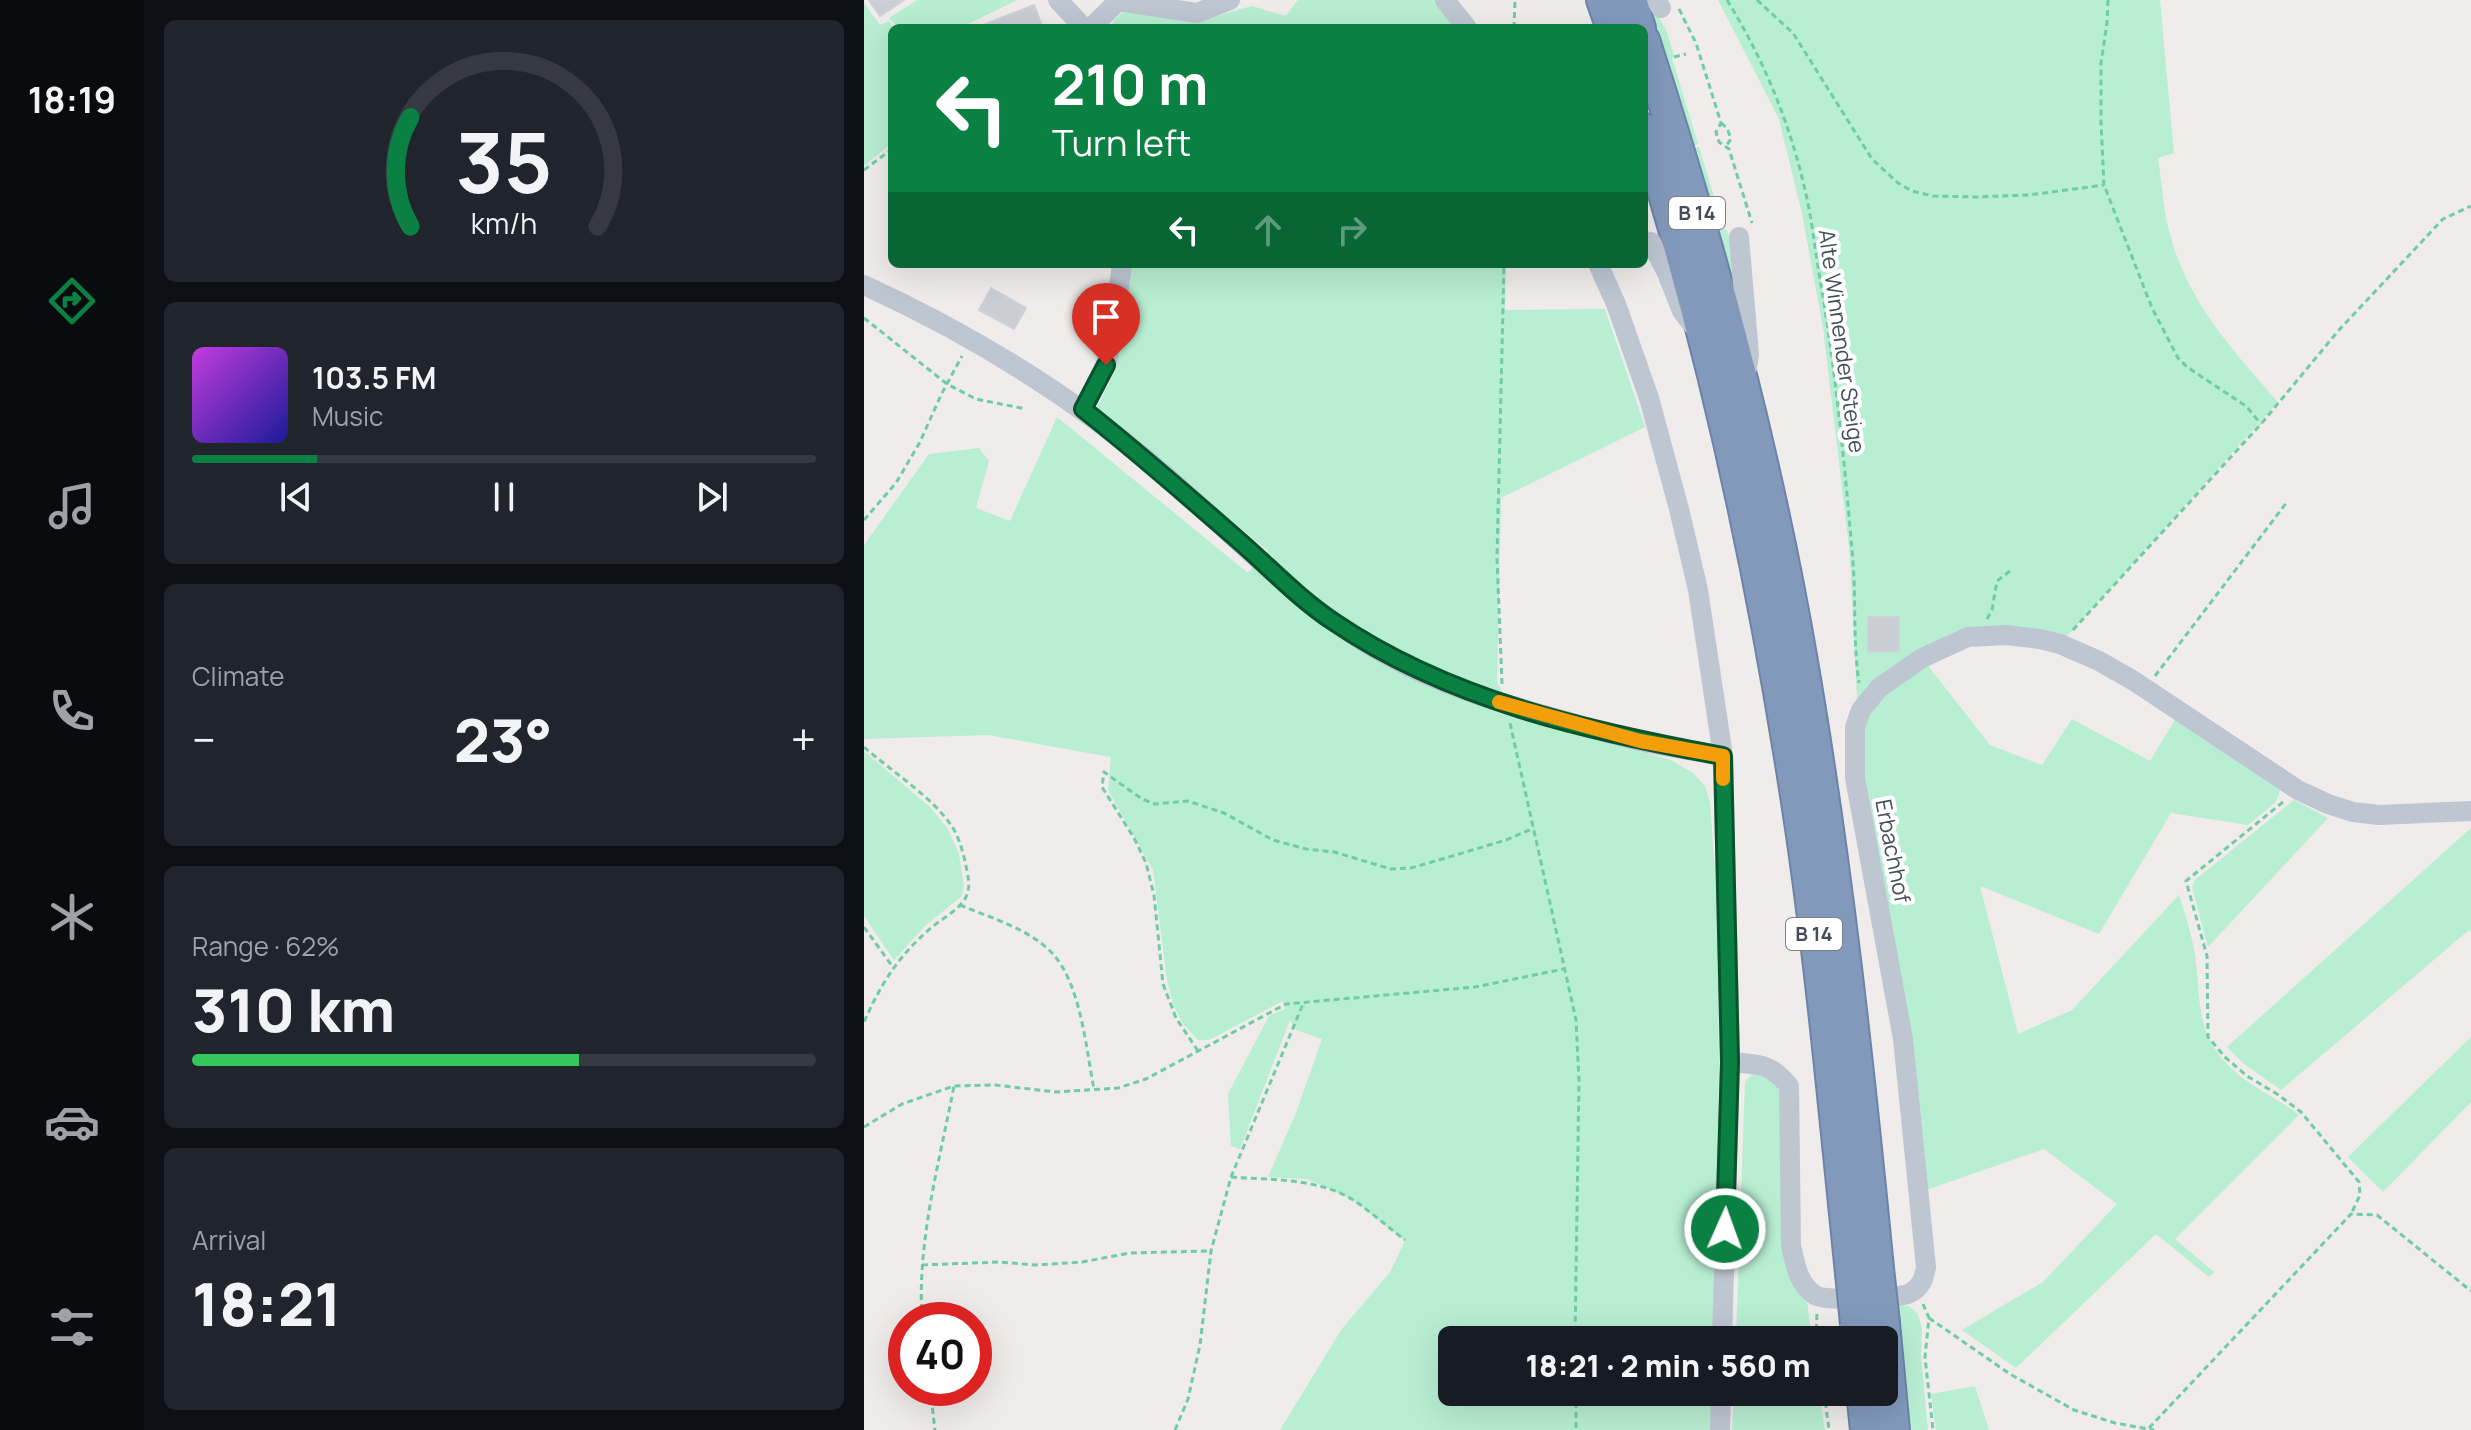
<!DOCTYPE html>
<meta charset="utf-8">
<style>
body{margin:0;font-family:Manrope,sans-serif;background:#20242c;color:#f1f3f6;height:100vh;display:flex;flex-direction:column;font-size:30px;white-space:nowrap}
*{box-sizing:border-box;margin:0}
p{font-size:26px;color:#9ea1a6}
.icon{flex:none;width:44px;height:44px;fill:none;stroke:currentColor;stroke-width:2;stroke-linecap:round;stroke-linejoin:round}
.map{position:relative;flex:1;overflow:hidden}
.side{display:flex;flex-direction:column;gap:20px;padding:20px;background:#0d0f14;width:720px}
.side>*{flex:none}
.guide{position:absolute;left:24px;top:24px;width:760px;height:244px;border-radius:12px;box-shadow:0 8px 32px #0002;background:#0b8043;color:#fff;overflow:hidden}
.speed{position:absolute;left:24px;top:1302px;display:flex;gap:16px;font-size:40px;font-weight:700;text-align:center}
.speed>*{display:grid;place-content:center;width:104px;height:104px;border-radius:50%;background:#171b24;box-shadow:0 8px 32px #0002;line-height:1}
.speed .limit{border:12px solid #d22;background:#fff;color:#111}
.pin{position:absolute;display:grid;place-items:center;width:68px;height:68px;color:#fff;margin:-82px -34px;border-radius:50% 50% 50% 0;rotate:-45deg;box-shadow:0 0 8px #0007}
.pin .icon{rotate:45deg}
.me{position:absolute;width:88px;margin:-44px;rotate:2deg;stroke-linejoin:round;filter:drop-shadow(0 0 6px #0008)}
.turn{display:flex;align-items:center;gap:28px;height:168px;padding:0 32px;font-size:36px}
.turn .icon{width:104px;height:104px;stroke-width:2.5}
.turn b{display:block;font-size:56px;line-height:68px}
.lanes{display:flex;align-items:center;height:76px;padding:0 32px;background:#0003;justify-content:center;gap:40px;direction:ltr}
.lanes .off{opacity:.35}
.big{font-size:60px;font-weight:800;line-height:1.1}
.side .card{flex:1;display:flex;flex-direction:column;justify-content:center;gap:12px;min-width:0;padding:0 28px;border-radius:12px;background:#20242c}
.side .dial{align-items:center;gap:0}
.dial svg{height:208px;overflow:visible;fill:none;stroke:#363941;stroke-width:7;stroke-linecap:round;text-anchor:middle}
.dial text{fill:#f1f3f6;stroke:none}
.song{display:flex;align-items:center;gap:24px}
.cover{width:96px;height:96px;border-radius:12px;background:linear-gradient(135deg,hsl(290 70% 55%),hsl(240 70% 35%))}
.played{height:8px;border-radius:4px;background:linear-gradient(90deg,#0b8043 20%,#363941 20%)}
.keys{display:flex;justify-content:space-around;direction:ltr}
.heat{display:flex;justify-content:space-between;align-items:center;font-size:44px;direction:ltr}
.charge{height:12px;border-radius:6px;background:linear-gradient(90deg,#34c759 62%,#363941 0)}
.trip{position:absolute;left:574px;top:1326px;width:460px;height:80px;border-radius:12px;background:#171b24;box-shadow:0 8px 32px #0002;font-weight:800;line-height:80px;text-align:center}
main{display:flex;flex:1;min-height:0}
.menu{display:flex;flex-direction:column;width:144px;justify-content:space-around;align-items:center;background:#090b0e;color:#9ea1a6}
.menu .icon{width:56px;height:56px}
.menu .active{color:#0b8043}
.menu b{font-size:36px;color:#f1f3f6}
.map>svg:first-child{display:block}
.green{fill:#b8eed2}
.building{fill:#cbcdd4;stroke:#cfd1d8;stroke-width:2}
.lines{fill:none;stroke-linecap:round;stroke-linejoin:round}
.highway-casing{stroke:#6d84a8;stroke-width:34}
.path{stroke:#70cca7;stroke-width:3;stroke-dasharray:6 4;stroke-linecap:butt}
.minor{stroke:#bec6d2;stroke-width:20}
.highway{stroke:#8299bc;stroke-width:30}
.highway-bridge-casing{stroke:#6d84a8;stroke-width:34;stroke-linecap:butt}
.highway-bridge{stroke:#8299bc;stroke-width:30}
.route-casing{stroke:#07532c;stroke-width:20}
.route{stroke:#0b8043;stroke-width:14}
.slow{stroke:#f59e0b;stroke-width:14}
.labels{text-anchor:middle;stroke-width:8;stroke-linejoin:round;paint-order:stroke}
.shield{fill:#fff;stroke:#7c828b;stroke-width:2}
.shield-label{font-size:20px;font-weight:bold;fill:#444d59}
.street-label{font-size:22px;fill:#444d59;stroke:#fff}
</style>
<main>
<nav class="menu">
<b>18:19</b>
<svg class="icon active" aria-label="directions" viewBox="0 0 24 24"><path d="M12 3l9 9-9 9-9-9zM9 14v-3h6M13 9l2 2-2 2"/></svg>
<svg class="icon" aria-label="music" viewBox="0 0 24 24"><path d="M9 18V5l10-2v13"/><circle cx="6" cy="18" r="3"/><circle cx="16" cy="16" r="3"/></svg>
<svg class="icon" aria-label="phone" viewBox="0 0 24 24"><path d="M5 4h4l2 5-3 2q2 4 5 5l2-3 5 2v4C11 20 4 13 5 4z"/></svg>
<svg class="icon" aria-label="climate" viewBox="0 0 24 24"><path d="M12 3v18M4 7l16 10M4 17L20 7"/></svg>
<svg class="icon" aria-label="car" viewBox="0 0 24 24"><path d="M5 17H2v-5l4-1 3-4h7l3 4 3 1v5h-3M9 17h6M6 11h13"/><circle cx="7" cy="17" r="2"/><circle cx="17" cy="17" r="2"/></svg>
<svg class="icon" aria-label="filters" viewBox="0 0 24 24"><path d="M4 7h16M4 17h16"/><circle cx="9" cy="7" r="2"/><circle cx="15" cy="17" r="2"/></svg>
</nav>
<section class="side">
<div class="card dial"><svg viewBox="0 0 100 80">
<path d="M14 69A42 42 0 1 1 86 69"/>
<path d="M14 69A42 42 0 0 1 14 27" stroke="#0b8043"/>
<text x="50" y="56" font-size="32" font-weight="700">35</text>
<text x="50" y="72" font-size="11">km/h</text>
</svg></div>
<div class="card">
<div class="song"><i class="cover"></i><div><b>103.5 FM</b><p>Music</p></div></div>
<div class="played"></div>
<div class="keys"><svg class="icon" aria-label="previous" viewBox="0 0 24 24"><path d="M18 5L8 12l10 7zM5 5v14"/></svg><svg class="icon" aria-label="pause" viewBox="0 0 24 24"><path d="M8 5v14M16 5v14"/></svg><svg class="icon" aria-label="next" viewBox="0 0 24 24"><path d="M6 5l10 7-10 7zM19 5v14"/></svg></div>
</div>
<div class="card"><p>Climate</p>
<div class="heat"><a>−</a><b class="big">23°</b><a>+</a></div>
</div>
<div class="card"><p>Range · 62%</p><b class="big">310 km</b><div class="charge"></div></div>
<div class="card"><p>Arrival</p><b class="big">18:21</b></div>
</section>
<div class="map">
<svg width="1607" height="1430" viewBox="0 0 1607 1430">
<rect width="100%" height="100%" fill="#efeceb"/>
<path class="green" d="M53 0H153L96 28H34L25 18Z
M434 0H574L596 28H246L251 19 261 10 342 19 388 6 422 16Z
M778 0H786L803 32 810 56 808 58 834 144 829 146 830 149 835 147 860 230H863L869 249 870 290Z
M854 0H1296L1310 153 1294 158C1298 184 1299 212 1307 238 1325 303 1370 352 1414 402L1196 644 1127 635 1058 658 1126 745 1178 765 1208 719 1286 761 1312 718 1409 783 1416 791 1412 802 1384 825 1307 813 1235 934 1116 886 1154 1034 1208 1010 1315 895C1321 914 1328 935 1331 955 1337 997 1331 1033 1364 1065 1384 1086 1412 1097 1435 1115L1311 1239 1350 1272 1345 1277 1292 1234 1152 1368 1098 1330 1179 1282 1253 1204 1180 1149 1062 1190 997 780 986 555 959 327 938 214 915 119Z
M0 3 16 25 25 21 30 28H28V143L0 166Z
M266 264H642L641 310 741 309 781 427 637 498 633 683 656 719 807 760 829 773 841 786 846 802 853 901 855 1062 850 1340H588V1392H849L848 1430H416L477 1330 526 1272 541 1241 489 1200 443 1179 404 1177 432 1113 458 1039 432 1030 426 1020 376 1149 367 1146 364 1094 405 1016 421 1009 419 1001 345 1040H334L320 1025 310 1007 303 980 289 870 244 790 247 757 124 735 0 739V545L65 454 115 448 125 461 112 508 146 521 193 417 384 573 404 551 232 409 249 375Z
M0 751 67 808 84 829 95 854 100 886 98 896 61 926 30 960 0 916Z
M1430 800 1464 818 1344 947 1328 887 1331 880Z
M1607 828V932L1605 930 1417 1090 1380 1064 1363 1047Z
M1607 1037V1102L1519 1192 1484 1157Z
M891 1071 911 1082 917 1096 948 1340H872L881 1082Z
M1034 1305 1045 1306 1054 1314 1058 1329 1057 1355 1064 1430H1046Z
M1111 1386 1125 1430H1072L1067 1394Z
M870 1392H955L961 1430H868Z"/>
<path class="building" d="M5 0H40L16 16Z
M170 5 179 28H114V27Z
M127 288 162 308 150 329 115 310Z
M1004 617H1035V651L1004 652Z"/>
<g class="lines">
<defs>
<path id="highway" d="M738 0 748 28
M767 0 776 28
M780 40C845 241 901 447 937 656 972 858 994 1063 1014 1268
M780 129C853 358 903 597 938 835 959 981 972 1127 987 1273
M1020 1323 1030 1430
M998 1392 1002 1430"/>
</defs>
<use href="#highway" class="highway-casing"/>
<path class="path" d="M863 0C899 58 926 123 941 190 948 219 951 250 956 279 972 373 981 468 989 562 992 602 989 643 995 683
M893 0 929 33 1008 159 1034 183 1048 191 1069 196 1111 197 1165 195 1240 185
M1244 0 1243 23 1237 63V123L1240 185 1288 308 1314 358 1323 367 1382 406 1397 424
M815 9 832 43 857 123 852 132 855 142 865 149 888 223
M650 28 651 0
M810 57 822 54
M857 123 863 128 867 139 862 146
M0 170 28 149
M0 318 83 384 112 399 162 409
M0 520 32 483 56 442 77 395 98 356
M1123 619 1128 610 1133 581 1146 571
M1209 630 1397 424 1475 330 1579 219 1607 206
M1291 676 1423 502
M638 684 633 558 640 264
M646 723 712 1020 715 1081 711 1340
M0 747C26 770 68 797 87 825 96 838 100 856 103 871 106 885 106 895 96 905 88 914 76 920 67 928 34 956 17 984 0 1022
M1419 802 1322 881 1343 956 1344 1037 1361 1057 1383 1076 1413 1094 1437 1112 1495 1182 1496 1195 1487 1214
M96 905C127 918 166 929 189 954 217 985 222 1049 230 1089
M0 927 28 966
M334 1051 312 1018 299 984 290 895 282 863 270 838 238 787 240 772 278 799 291 804 324 801 360 813 409 840 442 849 470 852 527 869 547 868 592 855 642 840 670 828
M0 1127 38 1104 90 1086 131 1085 192 1092 254 1088 282 1079 422 1004 611 987 700 969
M367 1177C408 1180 455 1178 491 1201 508 1213 524 1227 541 1240
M58 1265 136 1262 171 1265 218 1262 266 1253 347 1251
M1059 1304 1065 1318 1061 1357 1069 1430
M1065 1318 1146 1374 1210 1410 1251 1423 1290 1430
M58 1320C53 1241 75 1164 90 1086
M952 1340 953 1312
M66 1388 71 1430
M712 1392V1430
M960 1392 965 1430
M1285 1428 1487 1214 1513 1215 1607 1291
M311 1430 324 1399 336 1345 347 1251 367 1177 439 1004"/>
<path class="minor" d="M194 0 220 28
M581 0 603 28
M792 0 797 8
M227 28 254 1 333 13 366 0
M875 237 885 354 883 368
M787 242 803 273 818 311 829 325
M734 264 752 304 785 398 815 509 834 590 859 756 866 1062 858 1340
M0 285C109 335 210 397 302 476 372 536 436 607 517 652 571 683 628 701 687 717 716 725 745 734 775 741 802 747 831 751 859 756
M219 409 242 365 248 339 258 264
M866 1062C895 1065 905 1062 925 1086L927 1245C931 1264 934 1284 951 1295 961 1302 1035 1299 1046 1293 1057 1288 1060 1278 1062 1267L1039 1039 991 778V727L997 710 1015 688 1058 658 1104 637 1142 635 1176 639 1196 644 1235 661 1270 681 1434 790 1464 804 1489 812 1515 815 1607 811
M856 1430 857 1392"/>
<use href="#highway" class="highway"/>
<defs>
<path id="highway-bridge" d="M1014 1268 1020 1323
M987 1273 992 1324"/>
</defs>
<use href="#highway-bridge" class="highway-bridge-casing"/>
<use href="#highway-bridge" class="highway-bridge"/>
</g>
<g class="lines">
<defs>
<path id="route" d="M242 365 219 409C275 453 328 500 382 547 410 572 438 601 470 622 585 700 723 731 859 756L866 1062 861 1229"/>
</defs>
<use href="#route" class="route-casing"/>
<use href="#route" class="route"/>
<path class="slow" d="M635 702 776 741 859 756V779"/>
</g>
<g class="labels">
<g class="shield">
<rect x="805" y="197" width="56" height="32" rx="6"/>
<rect x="922" y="918" width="56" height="32" rx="6"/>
</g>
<g class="shield-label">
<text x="833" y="220">B 14</text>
<text x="950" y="941">B 14</text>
</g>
<g class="street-label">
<text transform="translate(978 341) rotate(82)" y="8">Alte Winnender Steige</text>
<text transform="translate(1029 851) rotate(79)" y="8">Erbachhof</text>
</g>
</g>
</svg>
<div class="speed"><div class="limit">40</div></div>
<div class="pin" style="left:242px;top:365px;background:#d93025"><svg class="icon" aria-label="arrive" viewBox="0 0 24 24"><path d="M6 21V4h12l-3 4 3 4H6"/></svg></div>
<svg class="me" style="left:861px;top:1229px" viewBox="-20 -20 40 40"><circle r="17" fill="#0b8043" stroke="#fff" stroke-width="3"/><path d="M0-11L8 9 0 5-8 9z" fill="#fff"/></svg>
<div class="trip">18:21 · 2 min · 560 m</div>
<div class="guide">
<div class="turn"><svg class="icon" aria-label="left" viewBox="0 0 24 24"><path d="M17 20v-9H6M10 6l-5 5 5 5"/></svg><div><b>210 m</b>Turn left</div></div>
<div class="lanes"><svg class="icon" aria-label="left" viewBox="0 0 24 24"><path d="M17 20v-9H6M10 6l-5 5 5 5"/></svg><svg class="icon off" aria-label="ahead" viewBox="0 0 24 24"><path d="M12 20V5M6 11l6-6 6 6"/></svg><svg class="icon off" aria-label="right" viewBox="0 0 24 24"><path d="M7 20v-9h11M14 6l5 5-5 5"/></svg></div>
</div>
</div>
</main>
